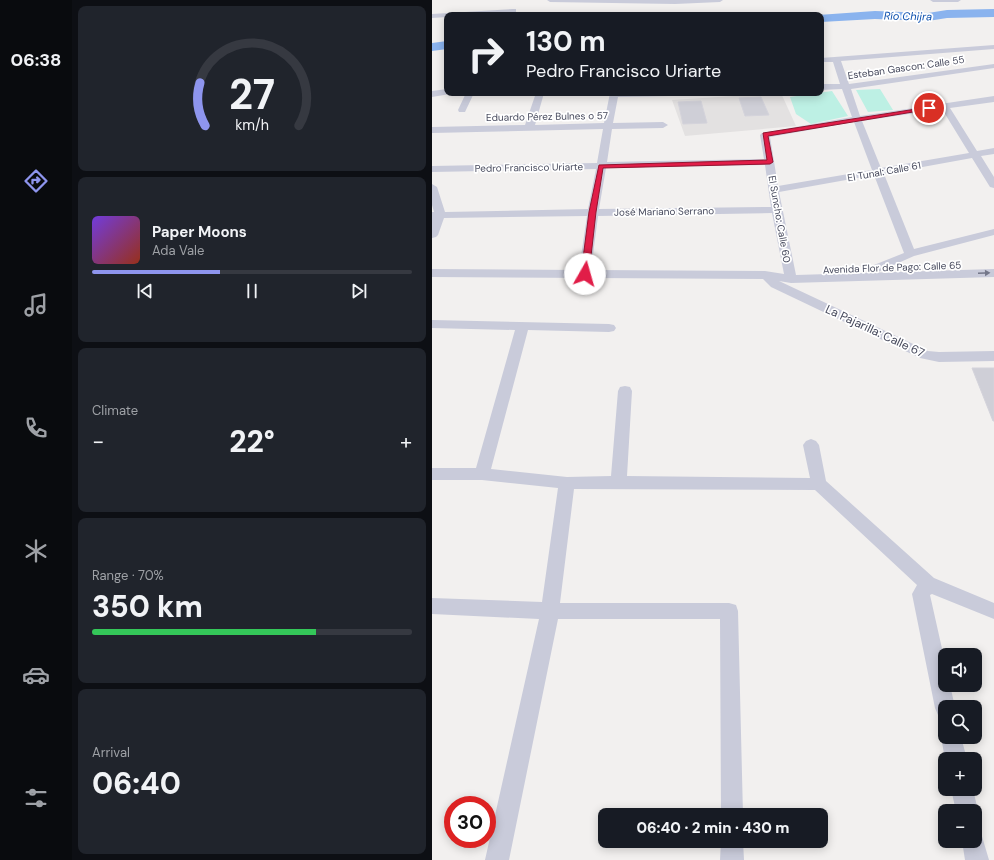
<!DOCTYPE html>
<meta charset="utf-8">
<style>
body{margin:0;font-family:"DM Sans",sans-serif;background:#20242c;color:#f1f3f6;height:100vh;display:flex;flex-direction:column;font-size:15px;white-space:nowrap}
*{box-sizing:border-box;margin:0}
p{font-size:13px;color:#9ea1a6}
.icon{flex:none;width:22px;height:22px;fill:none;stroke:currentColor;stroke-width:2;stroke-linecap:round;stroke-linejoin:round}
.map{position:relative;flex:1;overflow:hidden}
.drawer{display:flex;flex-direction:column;gap:6px;padding:6px;background:#0d0f14;width:360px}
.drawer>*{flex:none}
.banner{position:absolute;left:12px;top:12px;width:380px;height:84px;border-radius:8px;box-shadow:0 2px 10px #0003;background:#171b24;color:#f1f3f6;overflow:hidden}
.tools{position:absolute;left:506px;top:648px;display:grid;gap:8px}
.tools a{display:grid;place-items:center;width:44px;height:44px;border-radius:8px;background:#171b24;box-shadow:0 2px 10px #0003;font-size:20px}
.speed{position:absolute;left:12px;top:796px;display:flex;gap:8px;font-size:20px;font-weight:700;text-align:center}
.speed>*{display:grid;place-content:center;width:52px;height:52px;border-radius:50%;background:#171b24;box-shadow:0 2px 10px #0003;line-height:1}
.speed .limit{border:6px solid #d22;background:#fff;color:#111}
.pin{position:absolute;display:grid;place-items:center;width:34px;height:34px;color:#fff;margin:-17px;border:2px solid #fff;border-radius:50%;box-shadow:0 1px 4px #0007}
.me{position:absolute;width:44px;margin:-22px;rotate:7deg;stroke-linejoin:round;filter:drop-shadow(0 0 3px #0008)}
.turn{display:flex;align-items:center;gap:14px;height:84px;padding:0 16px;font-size:18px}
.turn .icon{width:52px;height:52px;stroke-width:2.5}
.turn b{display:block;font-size:28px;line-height:34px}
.big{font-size:30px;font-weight:800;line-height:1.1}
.drawer .tile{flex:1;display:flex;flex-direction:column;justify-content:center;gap:6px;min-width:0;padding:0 14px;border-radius:8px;background:#20242c}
.drawer .dial{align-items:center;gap:0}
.dial svg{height:104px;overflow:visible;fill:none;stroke:#363941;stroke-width:7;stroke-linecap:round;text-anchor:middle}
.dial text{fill:#f1f3f6;stroke:none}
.song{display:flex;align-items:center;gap:12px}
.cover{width:48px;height:48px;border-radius:6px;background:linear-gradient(135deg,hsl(260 70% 55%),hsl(10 70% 35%))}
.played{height:4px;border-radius:2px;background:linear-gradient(90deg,#8e95ee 40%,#363941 40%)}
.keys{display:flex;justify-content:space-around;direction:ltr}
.heat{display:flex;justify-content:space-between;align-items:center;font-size:22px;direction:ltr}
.charge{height:6px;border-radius:3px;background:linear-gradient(90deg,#34c759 70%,#363941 0)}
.trip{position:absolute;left:166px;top:808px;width:230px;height:40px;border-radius:8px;background:#171b24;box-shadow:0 2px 10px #0003;font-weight:800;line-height:40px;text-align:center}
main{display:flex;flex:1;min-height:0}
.tab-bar{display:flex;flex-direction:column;width:72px;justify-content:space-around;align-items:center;background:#090b0e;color:#9ea1a6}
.tab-bar .icon{width:28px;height:28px}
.tab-bar .on{color:#8e95ee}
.tab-bar b{font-size:18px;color:#f1f3f6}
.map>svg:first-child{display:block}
.education{fill:#e3e1e1}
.green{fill:#bdf0e4}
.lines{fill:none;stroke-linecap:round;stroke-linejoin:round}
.river{fill:#8ab3ee;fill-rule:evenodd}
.building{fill:#cfcfd7;stroke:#d4d3db}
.minor{fill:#c9cbda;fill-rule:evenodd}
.oneway{fill:#747789}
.route{fill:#e11d48;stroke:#92132f}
.labels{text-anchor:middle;stroke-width:3.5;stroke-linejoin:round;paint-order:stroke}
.far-street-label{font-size:10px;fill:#474a5d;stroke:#fff}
.far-water-label{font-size:11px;font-style:italic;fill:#0a4ead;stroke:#fff}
.street-label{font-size:12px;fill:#474a5d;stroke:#fff}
</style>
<main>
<nav class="tab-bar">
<b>06:38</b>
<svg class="icon on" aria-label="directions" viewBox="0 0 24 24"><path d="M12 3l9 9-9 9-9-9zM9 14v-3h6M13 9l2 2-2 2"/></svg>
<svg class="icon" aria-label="music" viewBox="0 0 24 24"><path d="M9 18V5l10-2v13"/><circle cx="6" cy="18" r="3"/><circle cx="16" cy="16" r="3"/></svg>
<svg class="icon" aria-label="phone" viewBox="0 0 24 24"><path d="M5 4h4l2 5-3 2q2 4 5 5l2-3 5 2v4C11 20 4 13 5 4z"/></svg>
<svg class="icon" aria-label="climate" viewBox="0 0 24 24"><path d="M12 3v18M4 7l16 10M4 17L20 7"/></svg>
<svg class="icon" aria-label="car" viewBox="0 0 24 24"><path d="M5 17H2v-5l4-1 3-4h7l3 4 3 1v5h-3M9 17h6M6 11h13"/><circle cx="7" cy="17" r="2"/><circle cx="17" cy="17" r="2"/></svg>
<svg class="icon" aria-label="filters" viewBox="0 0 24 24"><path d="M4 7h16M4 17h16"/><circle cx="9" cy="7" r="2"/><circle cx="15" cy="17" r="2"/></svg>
</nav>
<section class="drawer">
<div class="tile dial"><svg viewBox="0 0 100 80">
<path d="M14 69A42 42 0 1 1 86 69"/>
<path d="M14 69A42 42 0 0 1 10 36" stroke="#8e95ee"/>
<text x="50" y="56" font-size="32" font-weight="700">27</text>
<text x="50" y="72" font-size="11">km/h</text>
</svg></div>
<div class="tile">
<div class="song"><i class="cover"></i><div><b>Paper Moons</b><p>Ada Vale</p></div></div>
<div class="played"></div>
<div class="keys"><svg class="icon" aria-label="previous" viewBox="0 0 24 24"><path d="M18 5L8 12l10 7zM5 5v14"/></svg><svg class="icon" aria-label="pause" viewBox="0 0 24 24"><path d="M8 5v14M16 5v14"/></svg><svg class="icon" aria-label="next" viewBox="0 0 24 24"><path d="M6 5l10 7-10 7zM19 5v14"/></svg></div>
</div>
<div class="tile"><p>Climate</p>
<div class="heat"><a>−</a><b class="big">22°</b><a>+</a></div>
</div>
<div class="tile"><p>Range · 70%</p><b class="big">350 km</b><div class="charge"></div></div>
<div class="tile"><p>Arrival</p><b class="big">06:40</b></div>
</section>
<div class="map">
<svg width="562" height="860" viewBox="0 0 562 860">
<rect width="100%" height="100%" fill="#f2f0ef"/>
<path class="education" d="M349 93 364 126 253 136 240 100Z"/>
<path class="green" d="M448 89 461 110 436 112 424 90Z
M400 91 416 116 379 124 364 114 358 97Z"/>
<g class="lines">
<path class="river" d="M562 9V17L515 18 496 21 443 19 389 22V15H386L443 11 496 13 515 10Z
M15 41V49L0 51V43Z"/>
</g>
<path class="building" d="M329 97 337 115 313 116 307 98Z
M269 101 275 123 251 124 246 102Z
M540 368H562V421H561Z"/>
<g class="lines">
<path class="minor" d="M115 0H291L288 2 243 4 118 2Z
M498 0H529L526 2H501Z
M81 9H84V13L51 15H15V17L0 18V14Z
M562 45V49L409 61 417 84 562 64V68L419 89 428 116 562 96V102L518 108 545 151 562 148V154L549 156 562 177V188L558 187 540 158 452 174 482 249 562 229V235L482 256 446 272 442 271 440 268 442 265 472 253 442 175 347 192 364 275 562 269V277L359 283 347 281 496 351 507 352 562 351V361L507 362 488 358 339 287 331 279 0 277V269L147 270 155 216 12 218 6 235 4 237 0 238V212H2L0 205V184L5 187 13 212 156 209 164 169 0 172V166L165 163 171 129 0 133V127L93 125 104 93H112L103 125 172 123 178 93H244L240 96 186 97 181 123 231 122 236 125 231 128 180 129 175 162 332 159 328 135 330 133 420 117 410 89 389 90V84H408L401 62H389V58ZM510 109 537 153 449 168 430 121ZM422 122 440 170 346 186 338 137ZM333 165 339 207 167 209 174 168ZM340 213 352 274 333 271 159 270 166 216Z
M15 89V93L18 94 0 97V91Z
M34 93H42L33 112H27L26 110Z
M0 320 177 324 182 325 184 328 182 331 177 332 96 330 59 469 135 477 179 476 186 391 188 387 193 386 198 387 200 391 195 476 378 478 371 445 374 441 379 439 384 441 387 445 394 481 502 578 562 603V619L500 594 498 595 513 662V685H518L523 707H513V718L506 715 503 708 480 594 485 585 383 490 142 489 128 603H297L304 605 306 611 311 815H289L288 619H126L77 860H53L107 619 0 614V598L110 602 126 488 50 480H0V468H44L83 330 0 328Z
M513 729V737H529L535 759H513L509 737Z
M519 789H541L546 811 543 818V811H524Z
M543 830 549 833 557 860H533L530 841H543Z
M289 841H311L312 860H288Z"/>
</g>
<defs><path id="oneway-solid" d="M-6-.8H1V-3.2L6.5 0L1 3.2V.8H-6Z"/></defs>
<use class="oneway" href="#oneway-solid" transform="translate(552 273) rotate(-2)"/>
<path class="route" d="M497 107 500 108 499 109 336 136 341 162 338 164 171 168 164 212 157 274 153 277 149 274 157 212 167 165 335 160 331 133Z"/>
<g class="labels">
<g class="far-street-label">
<text transform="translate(474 67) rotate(-8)" y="4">Esteban Gascon: Calle 55</text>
<text transform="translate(115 116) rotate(-1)" y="4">Eduardo Pérez Bulnes o 57</text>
<text transform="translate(97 167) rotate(-1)" y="4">Pedro Francisco Uriarte</text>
<text transform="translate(452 171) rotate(-10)" y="4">El Tunal: Calle 61</text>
<text transform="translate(232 211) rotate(-1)" y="4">José Mariano Serrano</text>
<text transform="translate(348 219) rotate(80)" y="4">El Suncho: Calle 60</text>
<text transform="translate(460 267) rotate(-2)" y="4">Avenida Flor de Pago: Calle 65</text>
</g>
<g class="far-water-label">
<text transform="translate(476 16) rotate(1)" y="4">Río Chijra</text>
</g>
<g class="street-label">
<text transform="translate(443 331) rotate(25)" y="4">La Pajarilla: Calle 67</text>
</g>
</g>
</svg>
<div class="tools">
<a><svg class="icon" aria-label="sound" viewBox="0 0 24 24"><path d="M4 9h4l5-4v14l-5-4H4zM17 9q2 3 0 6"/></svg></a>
<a><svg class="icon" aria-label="search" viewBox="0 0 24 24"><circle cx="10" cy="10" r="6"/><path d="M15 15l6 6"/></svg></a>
<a>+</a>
<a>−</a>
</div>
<div class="speed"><div class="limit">30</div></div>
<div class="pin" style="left:497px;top:108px;background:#d93025"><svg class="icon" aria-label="arrive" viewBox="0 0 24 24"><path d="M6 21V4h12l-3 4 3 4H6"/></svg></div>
<svg class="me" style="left:153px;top:274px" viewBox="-20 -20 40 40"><circle r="19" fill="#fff"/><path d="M0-13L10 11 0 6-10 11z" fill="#e11d48"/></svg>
<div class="trip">06:40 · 2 min · 430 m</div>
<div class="banner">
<div class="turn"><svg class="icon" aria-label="right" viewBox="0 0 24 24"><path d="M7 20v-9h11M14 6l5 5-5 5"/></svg><div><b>130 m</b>Pedro Francisco Uriarte</div></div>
</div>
</div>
</main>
